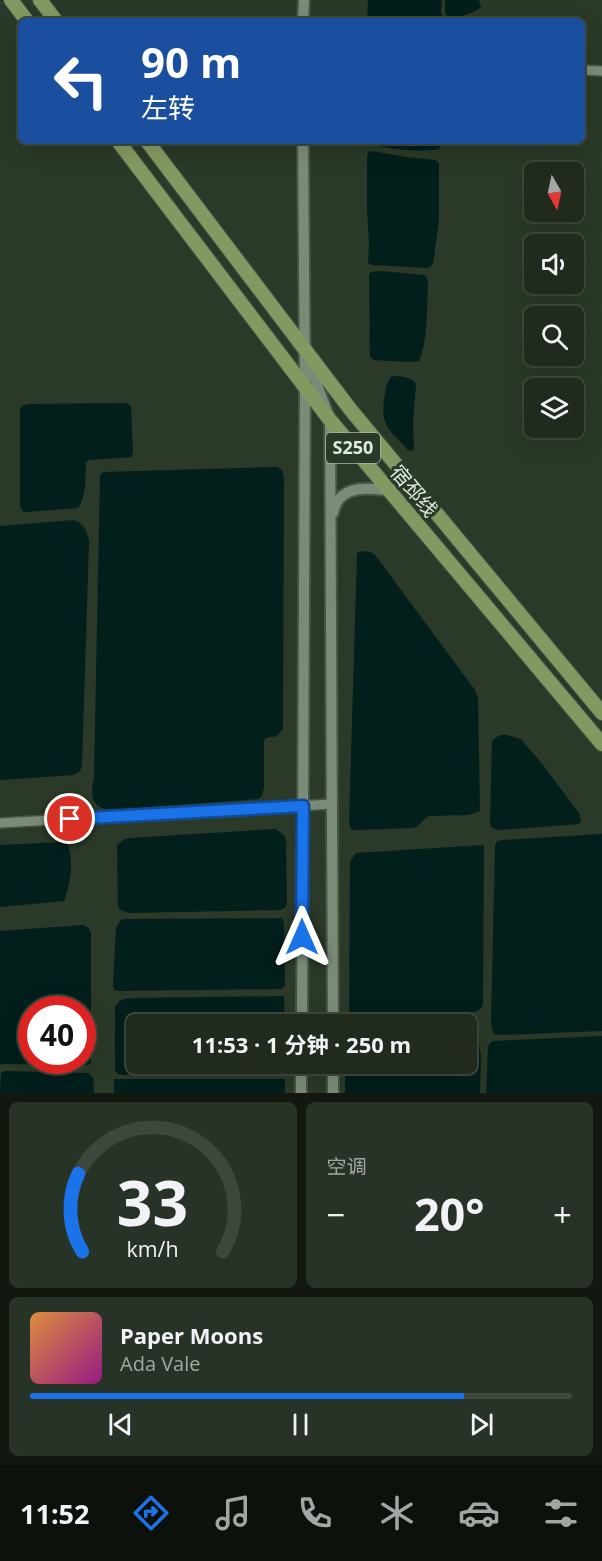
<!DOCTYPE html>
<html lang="zh">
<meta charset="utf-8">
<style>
body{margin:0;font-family:"Open Sans","Noto Sans SC",sans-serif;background:#283327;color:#f1f3f6;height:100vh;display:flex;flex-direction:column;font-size:22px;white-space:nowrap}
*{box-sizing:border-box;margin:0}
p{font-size:20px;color:#a2a7a4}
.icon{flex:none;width:33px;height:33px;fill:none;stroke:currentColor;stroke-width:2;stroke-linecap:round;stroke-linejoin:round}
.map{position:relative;height:1093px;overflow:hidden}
.side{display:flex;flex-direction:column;gap:9px;padding:9px;background:#121810;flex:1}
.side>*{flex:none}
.top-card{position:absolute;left:18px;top:18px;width:567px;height:126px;border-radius:9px;box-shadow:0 6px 24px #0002,0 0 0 2px #3d473c;background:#1a4fa0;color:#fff;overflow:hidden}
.needle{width:39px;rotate:171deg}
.tools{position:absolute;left:524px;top:162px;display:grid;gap:12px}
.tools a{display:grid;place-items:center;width:60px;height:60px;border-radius:9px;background:#202b1e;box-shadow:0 6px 24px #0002,0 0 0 2px #3d473c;font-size:30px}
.speed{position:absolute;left:18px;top:996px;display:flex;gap:12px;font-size:30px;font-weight:700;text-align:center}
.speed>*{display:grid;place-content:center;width:78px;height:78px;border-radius:50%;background:#202b1e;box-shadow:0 6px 24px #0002,0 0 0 2px #3d473c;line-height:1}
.speed .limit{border:9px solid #d22;background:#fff;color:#111}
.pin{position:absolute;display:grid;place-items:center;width:51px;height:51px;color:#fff;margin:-26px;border:3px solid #fff;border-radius:50%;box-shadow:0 2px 6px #0007}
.me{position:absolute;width:66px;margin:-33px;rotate:0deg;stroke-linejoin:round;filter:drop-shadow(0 0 4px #0008)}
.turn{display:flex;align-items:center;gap:21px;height:126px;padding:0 24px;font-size:27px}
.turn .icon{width:78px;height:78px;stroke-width:2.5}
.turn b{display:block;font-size:42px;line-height:51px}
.big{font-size:45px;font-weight:700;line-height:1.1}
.side .tile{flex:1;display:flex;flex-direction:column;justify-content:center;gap:9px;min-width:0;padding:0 21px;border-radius:9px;background:#283327}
.side .dial{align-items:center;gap:0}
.dial svg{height:156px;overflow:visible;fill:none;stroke:#3d473c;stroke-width:7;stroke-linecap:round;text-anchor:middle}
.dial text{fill:#f1f3f6;stroke:none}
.song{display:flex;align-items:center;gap:18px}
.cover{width:72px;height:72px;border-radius:9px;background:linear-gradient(135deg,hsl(30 70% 55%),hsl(310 70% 35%))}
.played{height:6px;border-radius:3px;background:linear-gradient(90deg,#1a73e8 80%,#3d473c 80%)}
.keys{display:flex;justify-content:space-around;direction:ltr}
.heat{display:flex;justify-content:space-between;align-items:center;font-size:33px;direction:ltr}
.side .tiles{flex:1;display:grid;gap:9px;grid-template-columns:1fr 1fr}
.tile:last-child{grid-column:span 2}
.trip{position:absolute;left:126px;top:1014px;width:351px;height:60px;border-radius:9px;background:#202b1e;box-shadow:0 6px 24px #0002,0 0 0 2px #3d473c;font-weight:700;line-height:60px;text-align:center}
.dock{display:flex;height:96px;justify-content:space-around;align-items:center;background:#0d110c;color:#a2a7a4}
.dock .icon{width:42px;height:42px}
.dock .on{color:#1a73e8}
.dock b{font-size:27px;color:#f1f3f6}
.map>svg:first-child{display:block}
.water{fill:#021f1b;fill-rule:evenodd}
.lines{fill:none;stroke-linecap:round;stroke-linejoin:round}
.minor-casing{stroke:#485546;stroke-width:12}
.tertiary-casing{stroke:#485546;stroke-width:14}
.primary-casing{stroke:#485546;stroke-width:16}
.minor{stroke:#7a8c78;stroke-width:9}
.tertiary{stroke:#7a8c78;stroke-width:10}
.primary{stroke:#849961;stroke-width:14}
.route-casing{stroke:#114b97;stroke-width:15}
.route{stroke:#1a73e8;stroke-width:10}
.labels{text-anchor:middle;stroke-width:6;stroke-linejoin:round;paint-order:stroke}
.shield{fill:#2a3928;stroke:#a9b5a8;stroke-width:1.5}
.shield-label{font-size:18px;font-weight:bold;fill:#e0eadf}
.street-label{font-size:20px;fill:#e0eadf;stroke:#2a3928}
</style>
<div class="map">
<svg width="602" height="1093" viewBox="0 0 602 1093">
<rect width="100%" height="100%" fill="#2a3928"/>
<path class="water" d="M368 0H442L441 12 444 21H367Z
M445 0H479L481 7C474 14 459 17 449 18L445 13Z
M368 141H442L439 149C418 153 393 149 372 145L369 144Z
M372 151 406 157 435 160 439 163V220L433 264 428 268 372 265 368 263 369 242 367 209V157L368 153Z
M381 271 424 275 427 277 428 282C427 304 428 342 419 361L406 362 374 360 370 357 369 274 371 272Z
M392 376C401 377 411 376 416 384L413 420 414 450 409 451C389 429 379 426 385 394 386 386 387 382 392 376Z
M127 403 131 406 133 453 131 457 89 460 86 463C85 477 87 496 78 508L26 512 22 511 20 505V408L24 405 29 404Z
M271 467H277L282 470 284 479 283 723V729L277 736 266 738 264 741V787L262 796 258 799 109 810C89 806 91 793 94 777L100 476 103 472Z
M74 520C84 524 87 530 89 541L82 766 80 771 73 775 0 780V526Z
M364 551 371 552 375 555 475 690 478 699 480 811 469 815 429 816C422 819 421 825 414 828L355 830 351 829 349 823 357 553Z
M501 735H507L521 739 543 765 579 813 581 820 579 824 500 830 492 828 490 823 492 741 495 738Z
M276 829 285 836 286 841 287 904 286 907 281 910 130 913 120 910 118 906 117 845 123 840 130 838Z
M602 834V1031L500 1035 494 1034 492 1029 491 1021 495 846 497 841 503 840Z
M63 842 67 844C75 860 70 884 64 901L0 907V845Z
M484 845 483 1005C476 1018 462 1009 451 1015L452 1024H349L350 861 356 853Z
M282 918 284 923 285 986 282 989 119 991 114 990 113 986 116 928 120 921 123 919Z
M83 925C88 926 90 929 91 934V1063L88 1065 0 1064V931ZM32 1010H82V1060H32Z
M284 996 285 1024H136V1064H285V1072L282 1075H122L118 1074 115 1071V1007C119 1000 123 999 130 998Z
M602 1036V1093H486L488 1048 490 1043 493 1041Z
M479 1043 481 1055 480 1093H345V1064H466L467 1044Z
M6 1071 88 1073 93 1078 94 1093H0L1 1073Z
M114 1079H285V1093H114Z"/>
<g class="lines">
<defs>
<path id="minor" d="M582 70 602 71
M0 823 332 804"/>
<path id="tertiary" d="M303 21 304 0
M307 357 330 420 333 1024
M333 513C334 509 336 503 339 499 351 485 372 489 388 490
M302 1024 305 388 303 141
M333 1064V1093
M301 1093V1064"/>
<path id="primary" d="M11 0 27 21
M40 0 56 21
M118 141 330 420 602 744
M147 141 350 409 602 713"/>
</defs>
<use href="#minor" class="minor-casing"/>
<use href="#tertiary" class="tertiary-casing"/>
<use href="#primary" class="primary-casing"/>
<use href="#minor" class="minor"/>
<use href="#tertiary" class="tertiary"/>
<use href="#primary" class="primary"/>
</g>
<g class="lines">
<defs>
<path id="route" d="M70 819 303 806 302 937"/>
</defs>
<use href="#route" class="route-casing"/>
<use href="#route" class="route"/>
</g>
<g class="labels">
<rect class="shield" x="326" y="433" width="54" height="30" rx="4.5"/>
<g class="shield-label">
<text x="353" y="454">S250</text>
</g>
<g class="street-label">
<text transform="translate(414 491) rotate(50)" y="7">宿邳线</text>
</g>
</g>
</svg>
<div class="tools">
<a><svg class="needle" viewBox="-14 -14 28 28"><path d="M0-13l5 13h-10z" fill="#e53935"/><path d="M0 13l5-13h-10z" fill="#a2a7a4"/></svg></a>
<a><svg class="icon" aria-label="sound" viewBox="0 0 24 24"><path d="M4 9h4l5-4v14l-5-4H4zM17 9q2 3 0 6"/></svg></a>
<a><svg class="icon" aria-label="search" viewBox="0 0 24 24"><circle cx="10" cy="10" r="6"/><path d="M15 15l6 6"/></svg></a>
<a><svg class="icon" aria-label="layers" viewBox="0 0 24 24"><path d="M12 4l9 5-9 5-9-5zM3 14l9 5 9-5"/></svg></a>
</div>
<div class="speed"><div class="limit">40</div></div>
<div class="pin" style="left:70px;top:819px;background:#d93025"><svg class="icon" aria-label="arrive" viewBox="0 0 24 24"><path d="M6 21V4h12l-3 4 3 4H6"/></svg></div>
<svg class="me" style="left:302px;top:937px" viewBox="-20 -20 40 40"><path d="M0-17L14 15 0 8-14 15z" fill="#1a73e8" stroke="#fff" stroke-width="4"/></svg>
<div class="trip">11:53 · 1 分钟 · 250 m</div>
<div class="top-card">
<div class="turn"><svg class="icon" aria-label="left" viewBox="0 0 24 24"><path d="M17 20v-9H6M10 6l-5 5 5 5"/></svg><div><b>90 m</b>左转</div></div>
</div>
</div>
<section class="side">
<div class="tiles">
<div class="tile dial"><svg viewBox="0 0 100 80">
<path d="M14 69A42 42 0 1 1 86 69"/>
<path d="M14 69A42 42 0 0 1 12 29" stroke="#1a73e8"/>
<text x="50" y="56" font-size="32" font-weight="700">33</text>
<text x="50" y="72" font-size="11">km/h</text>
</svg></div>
<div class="tile"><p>空调</p>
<div class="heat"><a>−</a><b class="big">20°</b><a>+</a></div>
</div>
<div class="tile">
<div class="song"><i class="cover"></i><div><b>Paper Moons</b><p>Ada Vale</p></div></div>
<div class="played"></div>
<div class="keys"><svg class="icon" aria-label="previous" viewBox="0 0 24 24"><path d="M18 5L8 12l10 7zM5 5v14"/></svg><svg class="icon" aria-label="pause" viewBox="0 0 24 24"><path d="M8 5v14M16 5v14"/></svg><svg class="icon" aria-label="next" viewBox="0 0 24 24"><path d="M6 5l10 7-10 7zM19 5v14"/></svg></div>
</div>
</div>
</section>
<nav class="dock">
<b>11:52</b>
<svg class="icon on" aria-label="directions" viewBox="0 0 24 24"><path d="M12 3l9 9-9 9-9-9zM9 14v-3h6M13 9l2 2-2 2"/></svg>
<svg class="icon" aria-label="music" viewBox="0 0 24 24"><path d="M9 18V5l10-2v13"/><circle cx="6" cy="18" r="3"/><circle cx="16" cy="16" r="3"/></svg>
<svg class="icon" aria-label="phone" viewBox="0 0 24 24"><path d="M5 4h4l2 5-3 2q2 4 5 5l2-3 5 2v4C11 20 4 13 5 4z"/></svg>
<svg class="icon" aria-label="climate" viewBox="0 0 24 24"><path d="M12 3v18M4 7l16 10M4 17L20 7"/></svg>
<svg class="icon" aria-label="car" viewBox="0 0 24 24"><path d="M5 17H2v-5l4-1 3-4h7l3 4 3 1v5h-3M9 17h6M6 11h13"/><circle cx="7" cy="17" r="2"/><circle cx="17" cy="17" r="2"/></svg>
<svg class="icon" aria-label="filters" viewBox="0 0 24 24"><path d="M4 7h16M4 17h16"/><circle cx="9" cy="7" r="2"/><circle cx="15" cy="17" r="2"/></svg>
</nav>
